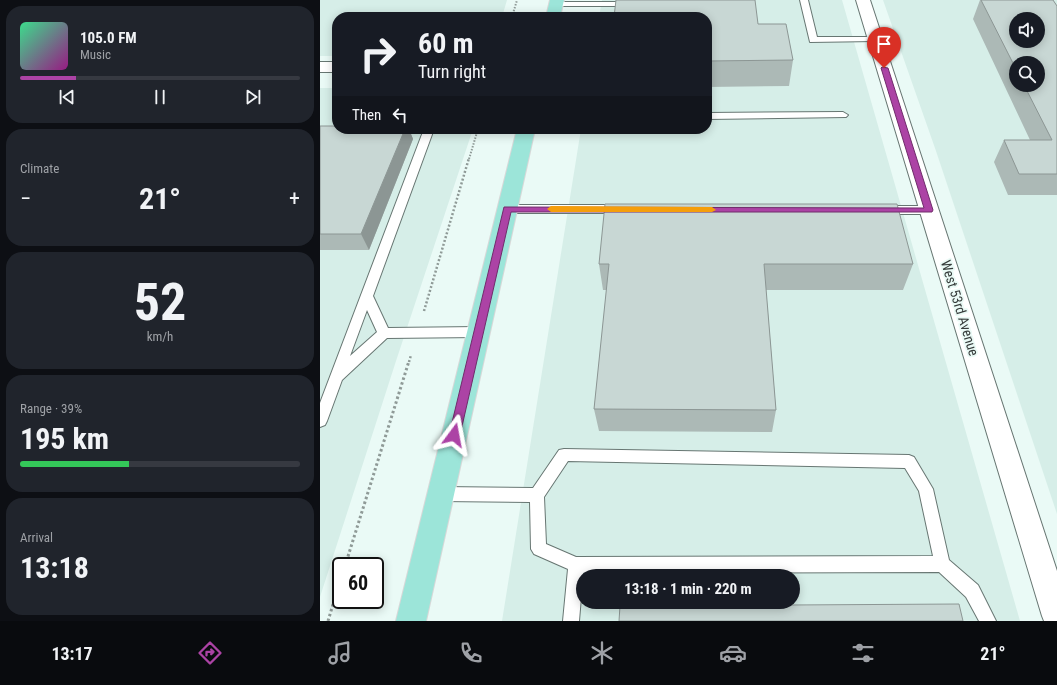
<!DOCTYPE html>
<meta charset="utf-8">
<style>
body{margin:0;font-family:"Roboto Condensed",sans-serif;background:#20242c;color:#f1f3f6;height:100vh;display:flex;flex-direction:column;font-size:15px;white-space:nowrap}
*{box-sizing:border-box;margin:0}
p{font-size:13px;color:#9ea1a6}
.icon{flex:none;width:22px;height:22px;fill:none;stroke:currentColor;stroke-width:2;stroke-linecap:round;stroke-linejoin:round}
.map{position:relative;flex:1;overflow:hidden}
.side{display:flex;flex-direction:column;gap:6px;padding:6px;background:#0d0f14;width:320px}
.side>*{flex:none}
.banner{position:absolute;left:12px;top:12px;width:380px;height:122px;border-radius:16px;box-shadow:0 2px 10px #0003;background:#171b24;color:#f1f3f6;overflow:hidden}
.fabs{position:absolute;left:689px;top:12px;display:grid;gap:8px}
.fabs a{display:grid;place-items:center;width:36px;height:36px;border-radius:50%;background:#171b24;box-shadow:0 2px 10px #0003;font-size:20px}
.speed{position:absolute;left:12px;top:557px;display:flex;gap:8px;font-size:20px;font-weight:700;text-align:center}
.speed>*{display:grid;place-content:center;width:52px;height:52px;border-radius:50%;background:#171b24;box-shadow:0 2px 10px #0003;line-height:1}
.speed .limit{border:2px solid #111;border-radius:6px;background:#fff;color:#111}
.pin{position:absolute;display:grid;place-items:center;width:34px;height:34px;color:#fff;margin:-41px -17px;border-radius:50% 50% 50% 0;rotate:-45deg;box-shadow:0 0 4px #0007}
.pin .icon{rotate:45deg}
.me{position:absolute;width:44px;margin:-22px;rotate:13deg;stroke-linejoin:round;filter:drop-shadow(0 0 3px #0008)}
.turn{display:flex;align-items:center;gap:14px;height:84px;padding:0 20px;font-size:18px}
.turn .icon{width:52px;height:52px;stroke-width:2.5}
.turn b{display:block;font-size:28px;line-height:34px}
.then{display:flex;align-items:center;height:38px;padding:0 20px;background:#0003;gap:8px;font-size:15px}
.big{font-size:30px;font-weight:700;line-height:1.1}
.side .card{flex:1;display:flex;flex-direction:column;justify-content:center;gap:6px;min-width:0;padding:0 14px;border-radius:16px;background:#20242c}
.side .dial{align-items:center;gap:0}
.dial b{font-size:52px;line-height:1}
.song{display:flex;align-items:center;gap:12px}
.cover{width:48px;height:48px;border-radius:6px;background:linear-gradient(135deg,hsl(150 70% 55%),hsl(310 70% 35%))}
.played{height:4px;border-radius:2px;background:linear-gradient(90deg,#ac43a5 20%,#363941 20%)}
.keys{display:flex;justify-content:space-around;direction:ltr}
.heat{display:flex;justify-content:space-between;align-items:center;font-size:22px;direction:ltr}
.charge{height:6px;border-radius:3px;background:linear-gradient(90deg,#34c759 39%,#363941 0)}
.trip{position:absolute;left:256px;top:569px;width:224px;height:40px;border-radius:20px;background:#171b24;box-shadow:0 2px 10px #0003;font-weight:700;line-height:40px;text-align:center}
.menu{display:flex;height:64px;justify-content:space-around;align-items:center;background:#090b0e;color:#9ea1a6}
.menu .icon{width:28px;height:28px}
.menu .active{color:#ac43a5}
.menu b{font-size:18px;color:#f1f3f6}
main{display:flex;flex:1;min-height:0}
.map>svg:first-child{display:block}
.built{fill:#d6eee8;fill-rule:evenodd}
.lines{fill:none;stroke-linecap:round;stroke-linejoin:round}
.service-casing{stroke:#677672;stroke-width:2}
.minor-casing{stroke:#677672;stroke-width:2}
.primary-casing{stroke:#d7d8d8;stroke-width:2}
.path-far2{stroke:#8f9a97;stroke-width:2;stroke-dasharray:1.5 1.5;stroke-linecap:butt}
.path-far1{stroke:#8f9a97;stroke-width:2.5;stroke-dasharray:2 2;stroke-linecap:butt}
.path{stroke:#8f9a97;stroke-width:3;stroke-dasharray:2.5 2.5;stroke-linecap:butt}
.service{fill:#fff;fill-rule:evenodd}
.minor{fill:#fff;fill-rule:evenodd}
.primary{fill:#9ce5d9;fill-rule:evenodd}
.wall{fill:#acb9b6;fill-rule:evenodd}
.shaded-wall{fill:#8c9694}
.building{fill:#c8d7d4;stroke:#8c9694;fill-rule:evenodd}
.route{fill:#ac43a5;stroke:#702c6b}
.slow{fill:#f59e0b}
.labels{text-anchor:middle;stroke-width:3.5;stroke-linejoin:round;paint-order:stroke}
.street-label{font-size:14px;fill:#363c3b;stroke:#eafaf6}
</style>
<main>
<section class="side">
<div class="card">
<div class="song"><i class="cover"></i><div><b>105.0 FM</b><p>Music</p></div></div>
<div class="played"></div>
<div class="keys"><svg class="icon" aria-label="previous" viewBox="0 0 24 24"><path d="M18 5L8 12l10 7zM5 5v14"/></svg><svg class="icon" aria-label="pause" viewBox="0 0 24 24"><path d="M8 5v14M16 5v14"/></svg><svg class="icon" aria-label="next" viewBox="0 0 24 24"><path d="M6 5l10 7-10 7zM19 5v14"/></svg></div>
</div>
<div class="card"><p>Climate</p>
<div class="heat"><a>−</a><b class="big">21°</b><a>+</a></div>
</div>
<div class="card dial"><b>52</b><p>km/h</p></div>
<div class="card"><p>Range · 39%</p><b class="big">195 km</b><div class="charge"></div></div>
<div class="card"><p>Arrival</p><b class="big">13:18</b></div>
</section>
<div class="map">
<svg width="737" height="621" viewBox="0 0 737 621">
<rect width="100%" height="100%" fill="#eafaf6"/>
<path class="built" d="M0 0H187L182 17H17V56H0Z
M282 0H522L700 621H182L261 129H387V17H279ZM263 576H473V602H263Z
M563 0H737V514L616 151ZM696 19H718V41H696ZM696 63H718V85H696Z
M0 88H17V129H153L76 361 0 597Z"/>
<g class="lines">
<defs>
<path id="service" d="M300 0H311L297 6H236L232 4 236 2H296Z
M480 0H488L497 37H555L559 39 555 41 490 42Z
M523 112 528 115 526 117 387 119V113Z
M104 129H114L53 296 68 328 159 327 163 328 165 332 163 336 159 337 67 338 22 380 7 421 5 425 0 427V403ZM47 310 57 332 30 356Z
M187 205H300L304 206 305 209 304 212 300 213H187L183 212 182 209 183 206Z
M563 206H609L613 207 614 210 613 213 609 214H563L559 213 558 210 559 207Z
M244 449 589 455 594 457 613 489 629 560 658 585 676 621H659L646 597 619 572 263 573 259 621H243L248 569 214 554 211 549 210 502 121 501 116 499 114 494 116 489 121 487 213 488 239 450ZM248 461 585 468 599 491 613 556 256 557 226 544 224 497Z"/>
<path id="minor" d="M536 0H550L737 571V621H724L722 616Z
M0 62H17V72H0Z"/>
<path id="primary" d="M230 0H244L240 17H226Z
M197 129H215L106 621H76Z"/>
</defs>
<use href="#service" class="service-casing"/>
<use href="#minor" class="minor-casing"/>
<use href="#primary" class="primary-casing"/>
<path class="path-far2" d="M192 17 197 0
M149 159 158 129"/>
<path class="path-far1" d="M104 311 149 158
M89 362 91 355"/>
<path class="path" d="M25 566 89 361
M8 621 21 578"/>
<use href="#service" class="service"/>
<use href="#minor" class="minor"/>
<use href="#primary" class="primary"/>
</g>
<path class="wall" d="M660 0H733L737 6V195H688L674 162 684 140H710L653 19ZM696 63 718 85H696Z
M387 17 438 24 473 60 469 86 387 87Z
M0 126 17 129H89L93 139 49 250H0Z
M279 264H593L583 290H446L456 410 452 432 279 431 274 409 287 290H283Z"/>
<path class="shaded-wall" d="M85 129H89L93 139 49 250 41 234Z"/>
<path class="building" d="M296 0H435L438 24H466L473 60 387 61V17H294Z
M661 0H733L737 6V174H699L684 140H732L704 85H718V63H696V69ZM696 19H718V41H696Z
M0 126H17V129H85L41 234H0Z
M285 204H577L593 264H444L456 410 274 409 289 264H279Z
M639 604 643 621H299L300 606Z"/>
<path class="route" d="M562 67 568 68 613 210 612 212H191L140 435 138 439 134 440 131 439 129 435 184 207 604 208 561 68Z"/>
<path class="slow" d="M231 206 392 207 396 210 392 212H231L227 209Z"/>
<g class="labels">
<g class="street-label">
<text transform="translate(640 308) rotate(73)" y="5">West 53rd Avenue</text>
</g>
</g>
</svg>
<div class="fabs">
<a><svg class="icon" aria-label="sound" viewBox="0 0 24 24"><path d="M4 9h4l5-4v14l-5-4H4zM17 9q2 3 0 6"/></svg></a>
<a><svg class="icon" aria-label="search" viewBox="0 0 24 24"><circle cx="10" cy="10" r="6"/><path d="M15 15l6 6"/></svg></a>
</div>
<div class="speed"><div class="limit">60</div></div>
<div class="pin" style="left:564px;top:68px;background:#d93025"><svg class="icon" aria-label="arrive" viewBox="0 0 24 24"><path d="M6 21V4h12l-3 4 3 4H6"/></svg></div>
<svg class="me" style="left:134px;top:435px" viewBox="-20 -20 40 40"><path d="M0-17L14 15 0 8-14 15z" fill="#ac43a5" stroke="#fff" stroke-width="4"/></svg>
<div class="trip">13:18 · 1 min · 220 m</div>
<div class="banner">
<div class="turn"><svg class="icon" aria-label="right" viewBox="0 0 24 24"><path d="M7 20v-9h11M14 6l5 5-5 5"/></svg><div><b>60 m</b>Turn right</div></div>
<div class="then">Then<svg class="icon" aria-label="left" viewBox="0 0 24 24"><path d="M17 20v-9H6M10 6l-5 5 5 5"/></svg></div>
</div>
</div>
</main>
<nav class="menu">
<b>13:17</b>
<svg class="icon active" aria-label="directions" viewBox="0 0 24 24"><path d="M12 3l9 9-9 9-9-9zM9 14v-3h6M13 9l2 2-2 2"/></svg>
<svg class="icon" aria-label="music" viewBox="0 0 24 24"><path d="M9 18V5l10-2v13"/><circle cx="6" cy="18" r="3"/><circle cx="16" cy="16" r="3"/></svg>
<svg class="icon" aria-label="phone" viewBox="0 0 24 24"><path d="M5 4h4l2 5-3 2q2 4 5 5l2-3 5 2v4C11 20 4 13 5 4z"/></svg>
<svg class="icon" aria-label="climate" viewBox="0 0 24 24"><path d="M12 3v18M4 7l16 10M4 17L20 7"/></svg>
<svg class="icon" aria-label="car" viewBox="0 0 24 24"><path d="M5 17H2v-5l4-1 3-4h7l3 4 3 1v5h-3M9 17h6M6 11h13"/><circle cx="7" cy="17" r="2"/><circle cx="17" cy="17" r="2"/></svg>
<svg class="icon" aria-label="filters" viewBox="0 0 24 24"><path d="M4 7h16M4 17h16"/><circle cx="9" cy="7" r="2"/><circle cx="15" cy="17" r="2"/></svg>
<b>21°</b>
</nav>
